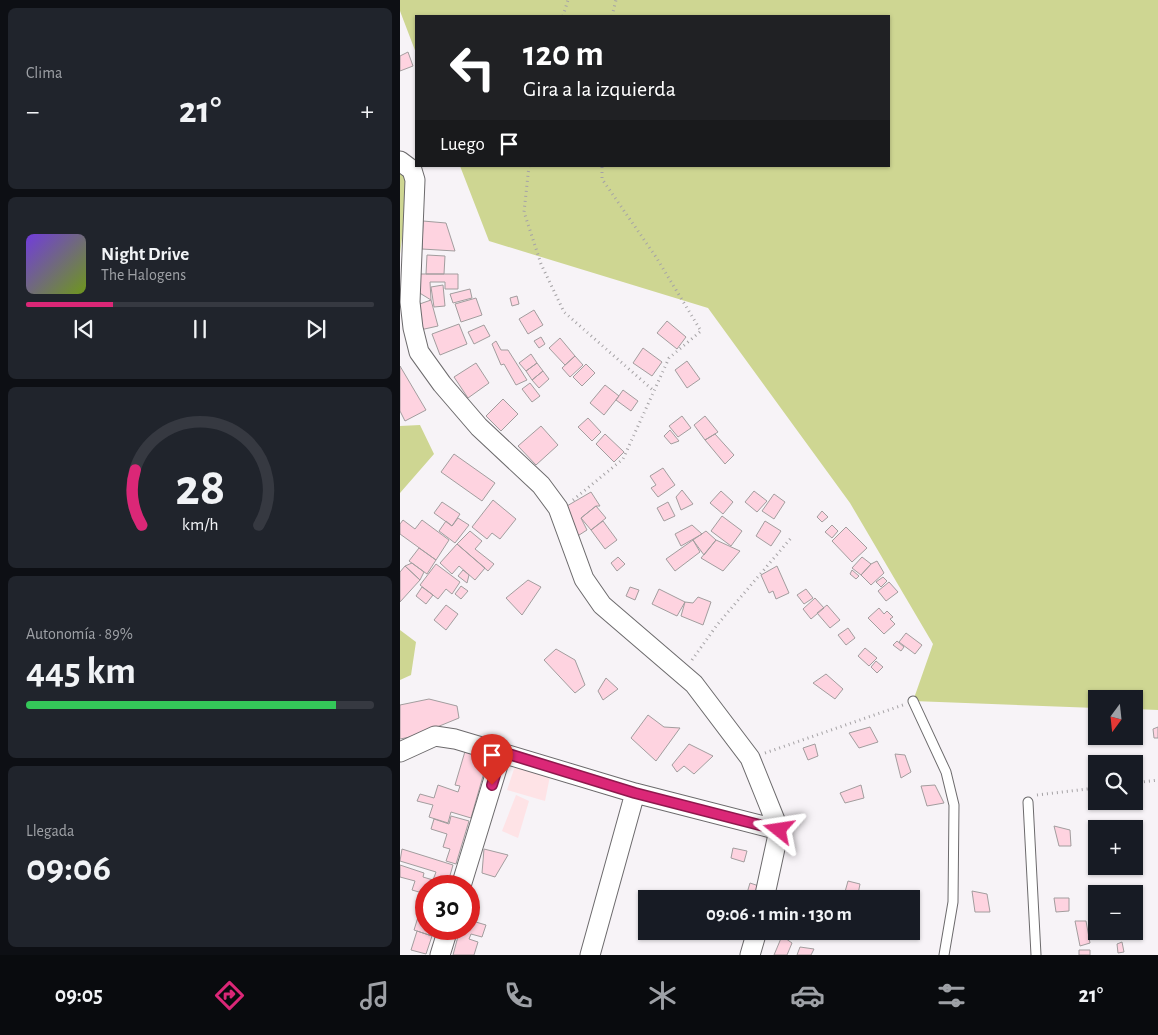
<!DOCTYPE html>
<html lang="es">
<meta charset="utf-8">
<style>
body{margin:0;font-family:"Alegreya Sans",sans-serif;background:#20242c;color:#f1f3f6;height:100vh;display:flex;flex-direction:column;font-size:19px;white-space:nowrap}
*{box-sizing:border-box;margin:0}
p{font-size:16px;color:#9ea1a6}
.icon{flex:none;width:28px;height:28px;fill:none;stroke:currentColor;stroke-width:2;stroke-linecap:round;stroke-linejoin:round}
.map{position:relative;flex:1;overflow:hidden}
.sheet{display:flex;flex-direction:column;gap:8px;padding:8px;background:#0d0f14;width:400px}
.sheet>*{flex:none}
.top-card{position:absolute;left:15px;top:15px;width:475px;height:152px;border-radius:0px;box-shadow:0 1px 4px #0004;background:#202124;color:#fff;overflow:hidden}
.needle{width:32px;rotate:195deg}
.tools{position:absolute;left:688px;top:690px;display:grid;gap:10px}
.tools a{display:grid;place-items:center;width:55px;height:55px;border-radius:0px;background:#171b24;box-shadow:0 1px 4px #0004;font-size:25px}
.speed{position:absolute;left:15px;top:875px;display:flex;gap:10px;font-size:25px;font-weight:700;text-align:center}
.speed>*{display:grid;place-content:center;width:65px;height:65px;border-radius:50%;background:#171b24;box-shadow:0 1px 4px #0004;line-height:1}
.speed .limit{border:8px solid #d22;background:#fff;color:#111}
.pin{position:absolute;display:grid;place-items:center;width:42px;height:42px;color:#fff;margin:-51px -21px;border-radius:50% 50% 50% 0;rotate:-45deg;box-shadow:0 0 5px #0007}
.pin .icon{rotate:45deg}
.me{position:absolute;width:55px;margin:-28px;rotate:285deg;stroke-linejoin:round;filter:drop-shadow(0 0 4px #0008)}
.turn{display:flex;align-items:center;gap:18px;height:105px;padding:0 25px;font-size:22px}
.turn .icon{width:65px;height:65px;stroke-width:2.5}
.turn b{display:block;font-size:35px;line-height:42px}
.then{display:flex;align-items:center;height:48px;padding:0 25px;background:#0003;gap:10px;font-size:19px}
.big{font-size:38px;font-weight:700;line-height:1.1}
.sheet .tile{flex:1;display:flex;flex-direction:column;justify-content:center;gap:8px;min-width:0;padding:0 18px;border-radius:8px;background:#20242c}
.sheet .dial{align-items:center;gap:0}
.dial svg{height:130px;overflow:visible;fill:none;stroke:#363941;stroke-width:7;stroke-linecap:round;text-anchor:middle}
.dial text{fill:#f1f3f6;stroke:none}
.song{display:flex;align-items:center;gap:15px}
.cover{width:60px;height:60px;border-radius:8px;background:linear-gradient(135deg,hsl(260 70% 55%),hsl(80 70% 35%))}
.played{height:5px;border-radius:2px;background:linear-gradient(90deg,#db2777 25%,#363941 25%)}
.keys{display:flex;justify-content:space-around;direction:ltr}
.heat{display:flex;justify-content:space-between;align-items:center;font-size:28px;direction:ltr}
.charge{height:8px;border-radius:4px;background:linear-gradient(90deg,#34c759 89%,#363941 0)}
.trip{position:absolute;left:238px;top:890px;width:282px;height:50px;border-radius:0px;background:#171b24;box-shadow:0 1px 4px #0004;font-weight:700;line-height:50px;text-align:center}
.dock{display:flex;height:80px;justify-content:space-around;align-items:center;background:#090b0e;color:#9ea1a6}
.dock .icon{width:35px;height:35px}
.dock .current{color:#db2777}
.dock b{font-size:22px;color:#f1f3f6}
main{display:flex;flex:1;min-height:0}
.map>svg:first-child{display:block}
.industrial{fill:#fee3e6}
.green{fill:#ced692}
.building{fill:#fed3e0;stroke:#a29d9e}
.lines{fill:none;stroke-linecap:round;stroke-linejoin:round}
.service-casing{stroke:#6c6a6c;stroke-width:11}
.minor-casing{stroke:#6c6a6c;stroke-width:21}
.path{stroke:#a6a3a6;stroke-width:3;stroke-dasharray:1 4;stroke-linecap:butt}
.service{stroke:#fff;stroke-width:9}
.minor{stroke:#fff;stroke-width:19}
.route-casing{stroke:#8e194d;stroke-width:12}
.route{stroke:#db2777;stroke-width:9}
</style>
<main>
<section class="sheet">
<div class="tile"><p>Clima</p>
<div class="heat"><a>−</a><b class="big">21°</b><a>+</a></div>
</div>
<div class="tile">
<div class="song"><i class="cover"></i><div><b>Night Drive</b><p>The Halogens</p></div></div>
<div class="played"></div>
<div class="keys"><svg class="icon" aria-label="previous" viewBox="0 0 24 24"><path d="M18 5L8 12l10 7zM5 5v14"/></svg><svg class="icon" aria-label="pause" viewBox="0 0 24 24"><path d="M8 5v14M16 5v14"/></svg><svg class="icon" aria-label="next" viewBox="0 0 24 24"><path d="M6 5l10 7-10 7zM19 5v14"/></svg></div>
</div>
<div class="tile dial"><svg viewBox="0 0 100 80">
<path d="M14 69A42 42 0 1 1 86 69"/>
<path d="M14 69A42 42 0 0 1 10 35" stroke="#db2777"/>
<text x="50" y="56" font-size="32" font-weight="700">28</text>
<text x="50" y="72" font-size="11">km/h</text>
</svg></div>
<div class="tile"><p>Autonomía · 89%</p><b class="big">445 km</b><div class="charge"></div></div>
<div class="tile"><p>Llegada</p><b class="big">09:06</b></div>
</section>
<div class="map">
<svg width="758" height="955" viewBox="0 0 758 955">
<rect width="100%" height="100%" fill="#f7f3f7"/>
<path class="industrial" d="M115 766 150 776 145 801 107 790Z
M116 795 129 801 118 838 102 831Z"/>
<path class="green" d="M0 0H758V710L734 709V699H696V708L513 701 533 644 450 503 308 308 89 241 60 166H489V16H16V53L0 11Z
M0 171 4 172 8 192 0 254Z
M20 425 34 454 0 493V426Z
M0 630 16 642 11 675 0 680Z"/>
<path class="building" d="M8 52 13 66 0 71V56Z
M23 221 46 223 55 251 22 249Z
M27 255 45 256 44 274H26Z
M18 274H58V289H45V282H30L31 300 18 292Z
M43 285 45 306 34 307 31 287Z
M70 289 72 298 53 303 50 294Z
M117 296 119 304 112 306 110 298Z
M76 298 82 315 61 322 55 304Z
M31 300 38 326 20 330 14 306Z
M134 310 143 325 128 334 119 319Z
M267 321 286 337 277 349 257 333Z
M59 324 67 344 40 355 32 334Z
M84 325 90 336 74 344 68 332Z
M141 337 145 344 139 348 134 341Z
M160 338 175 356 165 365 149 348Z
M96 341 101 350H108L127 380 116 385 104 364 101 365 92 344Z
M243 348 262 362 252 376 233 363Z
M131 354 137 363 126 371 119 363Z
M175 356 183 365 170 377 162 368Z
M287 361 300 379 287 388 275 370Z
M76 363 89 383 68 398 54 377Z
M137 363 143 371 132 380 126 371Z
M186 364 195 373 182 386 173 377Z
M0 366 26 410 5 421 0 411Z
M143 371 149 379 139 388 132 380Z
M130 383 140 396 132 402 122 389Z
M205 385 219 396 204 415 190 403Z
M223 390 238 401 231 411 216 400Z
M103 399 118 414 101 431 86 416Z
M282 416 291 428 278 437 269 426Z
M305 416 318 432 305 440 294 425Z
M188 418 201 432 192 441 178 427Z
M141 426 158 445 136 465 118 446Z
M270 430 279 441 271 444 264 436Z
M205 434 224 452 214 462 196 444Z
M315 434 334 455 325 464 305 440Z
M54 454 95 483 82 501 41 472Z
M263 468 275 485 258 497 251 488 256 485 250 476Z
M282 490 293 504 281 510 276 497Z
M321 491 333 502 323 514 310 503Z
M354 491 367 501 357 512 345 502Z
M191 492 200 506H196L181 518 187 530 176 537 160 510Z
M374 494 385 502 374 519 362 511Z
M93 500 116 519 100 539 92 533 87 539 72 527Z
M42 502 60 514 52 526 34 513Z
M268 502 275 516 264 521 257 508Z
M196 506 206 518 191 530 181 518Z
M422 511 428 517 422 522 417 517Z
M322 516 342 531 331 546 311 531Z
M58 518 69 525 55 543 39 531 46 521 52 526Z
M3 520 15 529 22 520 49 540 36 560 0 534V524Z
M203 521 217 540 205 549 191 530Z
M365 521 381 531 371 546 356 536Z
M292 525 302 534 281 546 275 534Z
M432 525 438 531 432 538 425 532Z
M446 527 467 548 452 562 432 541Z
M70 531 82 541 75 549 94 564 88 571 57 544Z
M306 531 316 540 304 555 293 540Z
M293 540 300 552 275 571 266 559Z
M316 540 340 551 323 571 301 558Z
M57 544 85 568 75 580 59 566 52 574 40 563Z
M19 548 36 560 27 574 9 561Z
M218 557 225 564 217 571 211 563Z
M462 557 471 564 461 575 452 568Z
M477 561 484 573 471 585 461 575 471 564Z
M12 563 24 572 20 580 5 566Z
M36 564 60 582 52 594 46 589 38 599 20 585Z
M5 566 20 580 0 602V572Z
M377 566 389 593 376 599 373 591 369 593 361 575Z
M63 570 69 575 67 583 58 576Z
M452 570 459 576 456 579 450 574Z
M483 577 487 581 481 587 476 582Z
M128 580 141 587 122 615 106 598Z
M489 582 498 592 486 601 478 591Z
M61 586 68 591 61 599 55 594Z
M22 587 33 595 26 604 16 596Z
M230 587 239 590 235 600 226 596Z
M259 589 285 602 277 616 252 604Z
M406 589 413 598 404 604 397 595Z
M298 597 311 602 303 625 281 616 285 602 293 603Z
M415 598 424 608 411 619 403 609Z
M46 605 58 614 46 630 34 620Z
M427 605 440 620 430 628 417 613Z
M479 608 484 614 487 611 493 617 490 619 495 624 484 634 468 618Z
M448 628 455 638 446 645 438 635Z
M506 633 522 645 515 654 499 642Z
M497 641 504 647 501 651 493 645Z
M465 648 477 658 469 666 458 656Z
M156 649 175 660 185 685 175 693 144 660Z
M476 661 483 667 477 673 471 667Z
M426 674 443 689 435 699 413 683Z
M206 678 218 689 203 700 198 691Z
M29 699 57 706 59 718 15 736 0 739V705Z
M248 715 264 727 280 728 256 761 231 738Z
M470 727 478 742 459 748 449 733Z
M758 727V738H754L753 729Z
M703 736H714V740L704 741Z
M289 744 313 756 294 774 284 766 277 772 272 765Z
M415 744 418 756 408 760 403 748Z
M66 748 89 755 71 818 51 812 48 823 29 817 33 805 17 801 20 794 34 798 38 785 58 792 60 786 55 785Z
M495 754 505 755 511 772 501 778Z
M461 785 464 798 445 803 440 793Z
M535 785 544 803 527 806 521 786Z
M51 816 69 821 56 864 46 861 50 849 43 847 47 834 31 829 34 819 49 824Z
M654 826 670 830 671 846H659Z
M333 848 347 851 344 862 331 858Z
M2 849 53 865 47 886H26V894L12 890 15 881 0 877V865L24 873 23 877 33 880 36 872 0 861Z
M84 849 108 855 95 877 82 873Z
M448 881 460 884 457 899H443Z
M350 883 359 886 356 896 347 893Z
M572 891 587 894 590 912H575Z
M654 898H669V911L656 912Z
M26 909V929H34L32 936 14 930 19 914 25 916Z
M69 920 86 925 82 937 71 934 69 939 78 942 74 955H53L60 929H69Z
M675 921H686L690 943 680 946Z
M17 931 32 936 26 954 11 950Z
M382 936 392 943 387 955H374Z
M722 942 724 952 718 953 717 944Z
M400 947 414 949 411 955H397Z
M679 950H690V955H679Z"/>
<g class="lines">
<defs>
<path id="service" d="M513 701 546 772 554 805 553 902 544 955
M628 802 636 955"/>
<path id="minor" d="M0 161 12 170 15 180 10 302 13 328 19 352 42 384 79 427 141 485 158 508 184 579 202 605 294 684 350 758 379 830 364 899
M0 752 35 736 55 739 235 793 379 830
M61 886 102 752
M40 955 48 929
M190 955 235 793
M350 955 357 931"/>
</defs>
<use href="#service" class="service-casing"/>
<use href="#minor" class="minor-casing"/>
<path class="path" d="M163 16 168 0
M212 16 216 0
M129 166 124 212 141 264 164 312 254 391
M173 500 223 459 269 358 301 331 256 257 202 179V166
M292 660 317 625 391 538
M365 753 503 705
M734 783 758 780
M637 795 696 788"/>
<use href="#service" class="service"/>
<use href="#minor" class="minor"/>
</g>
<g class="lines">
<defs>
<path id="route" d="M92 785 102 752 235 793 379 830"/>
</defs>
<use href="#route" class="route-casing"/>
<use href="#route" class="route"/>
</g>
</svg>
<div class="tools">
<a><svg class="needle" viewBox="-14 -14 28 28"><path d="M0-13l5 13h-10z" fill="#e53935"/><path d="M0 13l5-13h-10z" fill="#9ea1a6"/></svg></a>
<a><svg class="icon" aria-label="search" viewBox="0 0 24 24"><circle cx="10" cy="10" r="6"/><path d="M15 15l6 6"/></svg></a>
<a>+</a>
<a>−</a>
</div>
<div class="speed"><div class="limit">30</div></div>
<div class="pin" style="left:92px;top:785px;background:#d93025"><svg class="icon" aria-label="arrive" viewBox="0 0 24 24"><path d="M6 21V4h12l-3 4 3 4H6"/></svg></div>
<svg class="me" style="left:379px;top:830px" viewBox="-20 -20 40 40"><path d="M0-17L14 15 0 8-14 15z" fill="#db2777" stroke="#fff" stroke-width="4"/></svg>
<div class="trip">09:06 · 1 min · 130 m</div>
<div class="top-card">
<div class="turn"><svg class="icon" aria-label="left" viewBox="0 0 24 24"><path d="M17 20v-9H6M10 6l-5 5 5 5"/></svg><div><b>120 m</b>Gira a la izquierda</div></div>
<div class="then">Luego<svg class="icon" aria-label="arrive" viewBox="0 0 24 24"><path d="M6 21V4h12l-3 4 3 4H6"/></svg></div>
</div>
</div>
</main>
<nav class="dock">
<b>09:05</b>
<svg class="icon current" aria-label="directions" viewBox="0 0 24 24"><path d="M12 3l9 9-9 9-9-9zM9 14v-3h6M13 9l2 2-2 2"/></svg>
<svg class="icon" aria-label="music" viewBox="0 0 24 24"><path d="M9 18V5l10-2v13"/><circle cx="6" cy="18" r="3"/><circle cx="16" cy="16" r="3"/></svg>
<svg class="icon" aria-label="phone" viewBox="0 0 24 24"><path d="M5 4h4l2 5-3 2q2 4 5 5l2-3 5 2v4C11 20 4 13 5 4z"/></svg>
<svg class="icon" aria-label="climate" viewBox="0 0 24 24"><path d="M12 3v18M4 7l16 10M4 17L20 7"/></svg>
<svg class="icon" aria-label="car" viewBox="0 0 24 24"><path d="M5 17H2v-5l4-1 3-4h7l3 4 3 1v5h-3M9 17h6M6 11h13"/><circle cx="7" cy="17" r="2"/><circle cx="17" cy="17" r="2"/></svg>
<svg class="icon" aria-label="filters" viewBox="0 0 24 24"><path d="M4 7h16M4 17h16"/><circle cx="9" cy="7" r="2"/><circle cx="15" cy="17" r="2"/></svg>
<b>21°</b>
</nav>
